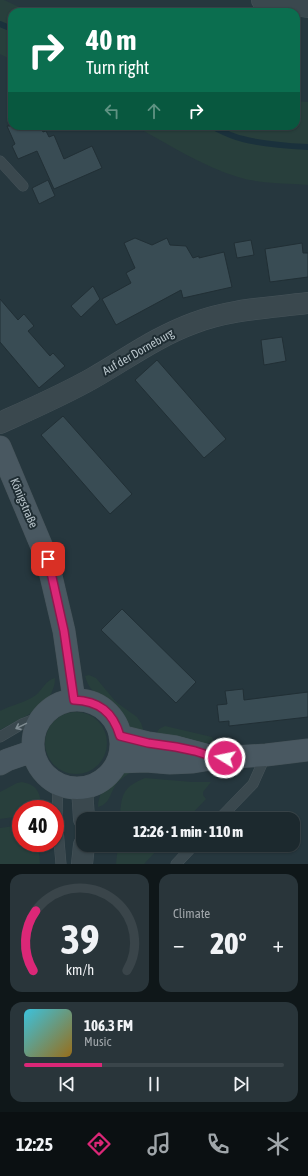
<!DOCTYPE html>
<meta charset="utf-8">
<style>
body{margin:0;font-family:"Asap Condensed",sans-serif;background:#29353a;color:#f1f3f6;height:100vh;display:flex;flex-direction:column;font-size:15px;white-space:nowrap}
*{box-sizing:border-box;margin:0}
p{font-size:13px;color:#a0a6aa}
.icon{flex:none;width:22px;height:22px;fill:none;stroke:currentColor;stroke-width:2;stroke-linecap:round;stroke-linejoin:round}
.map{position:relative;height:864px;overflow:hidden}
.side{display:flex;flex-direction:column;gap:10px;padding:10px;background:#0f1719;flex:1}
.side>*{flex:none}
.top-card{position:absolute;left:8px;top:8px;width:292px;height:122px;border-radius:12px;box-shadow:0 1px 3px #0004,0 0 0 1px #3a454a;background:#0b6e4f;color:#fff;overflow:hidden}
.speed{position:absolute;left:12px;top:800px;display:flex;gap:8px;font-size:20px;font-weight:700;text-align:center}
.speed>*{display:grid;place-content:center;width:52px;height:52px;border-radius:50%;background:#1c292e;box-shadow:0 1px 3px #0004,0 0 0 1px #3a454a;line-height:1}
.speed .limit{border:6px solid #d22;background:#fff;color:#111}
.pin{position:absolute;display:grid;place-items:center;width:34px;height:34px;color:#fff;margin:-17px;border-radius:8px;box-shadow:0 2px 6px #0006}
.me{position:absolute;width:44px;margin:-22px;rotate:280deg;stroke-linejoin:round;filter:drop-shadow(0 0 3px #0008)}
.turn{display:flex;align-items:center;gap:14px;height:84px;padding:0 12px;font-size:18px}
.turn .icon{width:52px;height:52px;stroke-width:2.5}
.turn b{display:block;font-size:28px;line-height:34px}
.lanes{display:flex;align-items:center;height:38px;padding:0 12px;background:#0003;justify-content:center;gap:20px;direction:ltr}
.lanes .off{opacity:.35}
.big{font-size:30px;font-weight:800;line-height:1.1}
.side .tile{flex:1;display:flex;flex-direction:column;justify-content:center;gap:6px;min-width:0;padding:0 14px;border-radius:12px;background:#29353a}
.side .dial{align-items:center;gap:0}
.dial svg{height:104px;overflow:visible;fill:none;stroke:#3a454a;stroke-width:7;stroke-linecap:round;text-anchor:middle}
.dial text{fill:#f1f3f6;stroke:none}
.song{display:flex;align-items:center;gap:12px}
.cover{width:48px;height:48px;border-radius:6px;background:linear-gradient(135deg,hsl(190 70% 55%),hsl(40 70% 35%))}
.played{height:4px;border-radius:2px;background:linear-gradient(90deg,#db2777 30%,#3a454a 30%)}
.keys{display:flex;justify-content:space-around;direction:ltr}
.heat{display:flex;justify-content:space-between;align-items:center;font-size:22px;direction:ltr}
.side .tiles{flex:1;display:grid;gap:10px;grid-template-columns:1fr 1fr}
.tile:last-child{grid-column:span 2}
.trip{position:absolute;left:76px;top:812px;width:224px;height:40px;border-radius:12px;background:#1c292e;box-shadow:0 1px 3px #0004,0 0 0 1px #3a454a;font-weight:800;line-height:40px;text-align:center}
.menu{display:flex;height:64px;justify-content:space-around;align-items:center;background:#0b1012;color:#a0a6aa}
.menu .icon{width:28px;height:28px}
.menu .current{color:#db2777}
.menu b{font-size:18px;color:#f1f3f6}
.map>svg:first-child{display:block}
.green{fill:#283f3c}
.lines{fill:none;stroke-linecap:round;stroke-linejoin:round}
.stream{stroke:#1a313c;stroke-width:6}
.building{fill:#394c54;stroke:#212f35}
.lane-casing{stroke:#47545a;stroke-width:11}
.street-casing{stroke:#47545a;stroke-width:22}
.secondary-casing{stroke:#47545a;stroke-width:23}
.lane{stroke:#3a484e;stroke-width:10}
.street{stroke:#3a484e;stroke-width:21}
.secondary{stroke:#495861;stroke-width:22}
.oneway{stroke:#7f8c92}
.route-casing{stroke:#8e194d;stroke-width:10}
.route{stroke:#db2777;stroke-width:7}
.labels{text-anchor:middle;stroke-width:4;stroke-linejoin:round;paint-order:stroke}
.street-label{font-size:12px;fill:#b7c3c9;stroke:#1f2d33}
</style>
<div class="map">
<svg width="308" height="864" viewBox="0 0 308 864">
<rect width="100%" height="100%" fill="#26373e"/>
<path class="green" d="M0 0H4L30 12H12V60L0 54Z
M296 101 308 102V185C285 183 260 184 238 177 202 166 168 144 135 126H296Z
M89 675 96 678 116 702 137 717 141 723 144 732C139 731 129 729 126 726 121 723 119 715 116 710 104 696 91 697 85 676Z
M55 678C55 706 21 718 0 730V711C11 705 25 703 36 695 43 689 45 681 55 678Z
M45 743a31 31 0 1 1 62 0a31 31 0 1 1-62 0Z
M165 726 212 737 213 739V743H200L156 734 159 729Z
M123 771 131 772C127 775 122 778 118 782 110 791 111 804 98 807 99 789 109 780 123 771Z
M145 778 192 782H211L203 792V795L206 799 187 819H120C121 796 122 787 145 778Z
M22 782C39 785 40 794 42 809H21V816L0 819V792L17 783Z
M21 825V843H38L40 864H0V828Z
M118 845H162L144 864H116Z"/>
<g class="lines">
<path class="stream" d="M0 24 12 29
M211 126C221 131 232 137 243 139 262 144 288 146 308 147"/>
</g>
<path class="building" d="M7 126H40L43 132 46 131 49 137 54 135 64 159 92 146 102 168 54 189 37 151 18 159 12 146 15 144Z
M48 180 55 196 39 204 32 188Z
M135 238 152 245 167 238 170 245 186 246 193 258 199 256V258L224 252 232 287 183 298 181 290 116 325 102 299 131 283 126 273 135 268 124 243Z
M251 240 254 255 237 258 234 243Z
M302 243 303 253H308V277L270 282 265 249Z
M93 286 100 299 81 317 71 306Z
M0 299 18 320 24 314 34 326 28 331 50 356 53 353 65 366 39 388 0 342Z
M282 337 286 361 264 365 261 340Z
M157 360 226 439 204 458 135 380Z
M63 416 132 494 110 514 41 435Z
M122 609 196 682 176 703 101 630Z
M243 689 244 700 308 692V717L229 726V721L219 722 217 705 227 704 225 691Z"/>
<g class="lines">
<defs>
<path id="lane" d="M0 161 23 186
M0 737 22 724 43 716
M58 784 57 817 61 864
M219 819 253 784 266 755
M176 864 194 845"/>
<path id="street" d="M262 0 308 7
M0 423C31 409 63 395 93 378 128 358 156 337 194 323 230 309 270 308 308 303
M82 788 84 819
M82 864 84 845"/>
<path id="secondary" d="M0 447 47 559 64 631 74 700
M33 744a44 44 0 1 1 88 0a44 44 0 1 1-88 0Z
M120 736 148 743 176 747 206 755
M118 762 146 761 170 763 193 762 217 758 266 755 308 750
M0 764 7 760 33 751"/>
</defs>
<use href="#lane" class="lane-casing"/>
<use href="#street" class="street-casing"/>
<use href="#secondary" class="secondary-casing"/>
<use href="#lane" class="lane"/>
<use href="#street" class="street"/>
<use href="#secondary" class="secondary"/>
</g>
<defs><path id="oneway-shaft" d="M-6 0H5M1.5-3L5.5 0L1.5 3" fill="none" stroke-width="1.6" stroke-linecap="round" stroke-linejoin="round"/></defs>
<use class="oneway" href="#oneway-shaft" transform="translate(21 726) rotate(154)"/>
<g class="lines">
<defs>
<path id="route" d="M48 559 64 631 74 700C99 701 113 712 120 736L148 743 176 747 195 751 217 758H225"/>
</defs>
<use href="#route" class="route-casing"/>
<use href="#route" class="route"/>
</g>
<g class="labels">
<g class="street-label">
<text transform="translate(138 352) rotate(-30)" y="4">Auf der Dorneburg</text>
<text transform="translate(24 503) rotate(67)" y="4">Königstraße</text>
</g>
</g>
</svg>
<div class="speed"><div class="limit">40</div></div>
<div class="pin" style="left:48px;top:559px;background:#d93025"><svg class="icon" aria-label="arrive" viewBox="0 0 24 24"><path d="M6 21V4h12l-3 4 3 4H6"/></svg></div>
<svg class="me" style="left:225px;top:758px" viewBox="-20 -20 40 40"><circle r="17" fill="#db2777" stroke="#fff" stroke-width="3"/><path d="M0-11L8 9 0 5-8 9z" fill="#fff"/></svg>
<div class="trip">12:26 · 1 min · 110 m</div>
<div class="top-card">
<div class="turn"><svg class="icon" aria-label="right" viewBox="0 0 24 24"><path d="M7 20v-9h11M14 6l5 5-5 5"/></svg><div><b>40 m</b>Turn right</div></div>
<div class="lanes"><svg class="icon off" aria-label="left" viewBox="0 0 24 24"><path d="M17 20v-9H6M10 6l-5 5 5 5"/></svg><svg class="icon off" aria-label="ahead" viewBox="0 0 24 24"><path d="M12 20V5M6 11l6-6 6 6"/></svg><svg class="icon" aria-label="right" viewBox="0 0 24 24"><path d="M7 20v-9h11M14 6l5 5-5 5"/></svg></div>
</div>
</div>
<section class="side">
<div class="tiles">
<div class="tile dial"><svg viewBox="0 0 100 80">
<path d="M14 69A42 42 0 1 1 86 69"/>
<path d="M14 69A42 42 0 0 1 16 23" stroke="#db2777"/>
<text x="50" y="56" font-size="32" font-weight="700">39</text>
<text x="50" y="72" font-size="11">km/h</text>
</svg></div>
<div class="tile"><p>Climate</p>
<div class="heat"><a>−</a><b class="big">20°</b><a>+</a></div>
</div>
<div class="tile">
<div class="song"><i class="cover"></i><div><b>106.3 FM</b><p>Music</p></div></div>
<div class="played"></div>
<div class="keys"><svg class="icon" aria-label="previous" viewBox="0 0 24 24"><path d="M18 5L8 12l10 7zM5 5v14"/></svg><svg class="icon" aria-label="pause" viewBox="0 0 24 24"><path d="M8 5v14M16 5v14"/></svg><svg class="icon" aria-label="next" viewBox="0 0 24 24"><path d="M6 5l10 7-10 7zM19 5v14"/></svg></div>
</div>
</div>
</section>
<nav class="menu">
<b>12:25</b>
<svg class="icon current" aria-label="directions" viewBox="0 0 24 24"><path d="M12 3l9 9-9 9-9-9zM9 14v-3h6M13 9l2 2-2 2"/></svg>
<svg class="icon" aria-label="music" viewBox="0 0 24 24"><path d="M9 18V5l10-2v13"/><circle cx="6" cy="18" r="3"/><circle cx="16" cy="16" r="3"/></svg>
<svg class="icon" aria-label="phone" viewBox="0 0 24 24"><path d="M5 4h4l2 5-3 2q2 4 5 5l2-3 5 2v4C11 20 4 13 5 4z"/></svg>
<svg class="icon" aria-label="climate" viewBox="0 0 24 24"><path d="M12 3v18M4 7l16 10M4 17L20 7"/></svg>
</nav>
